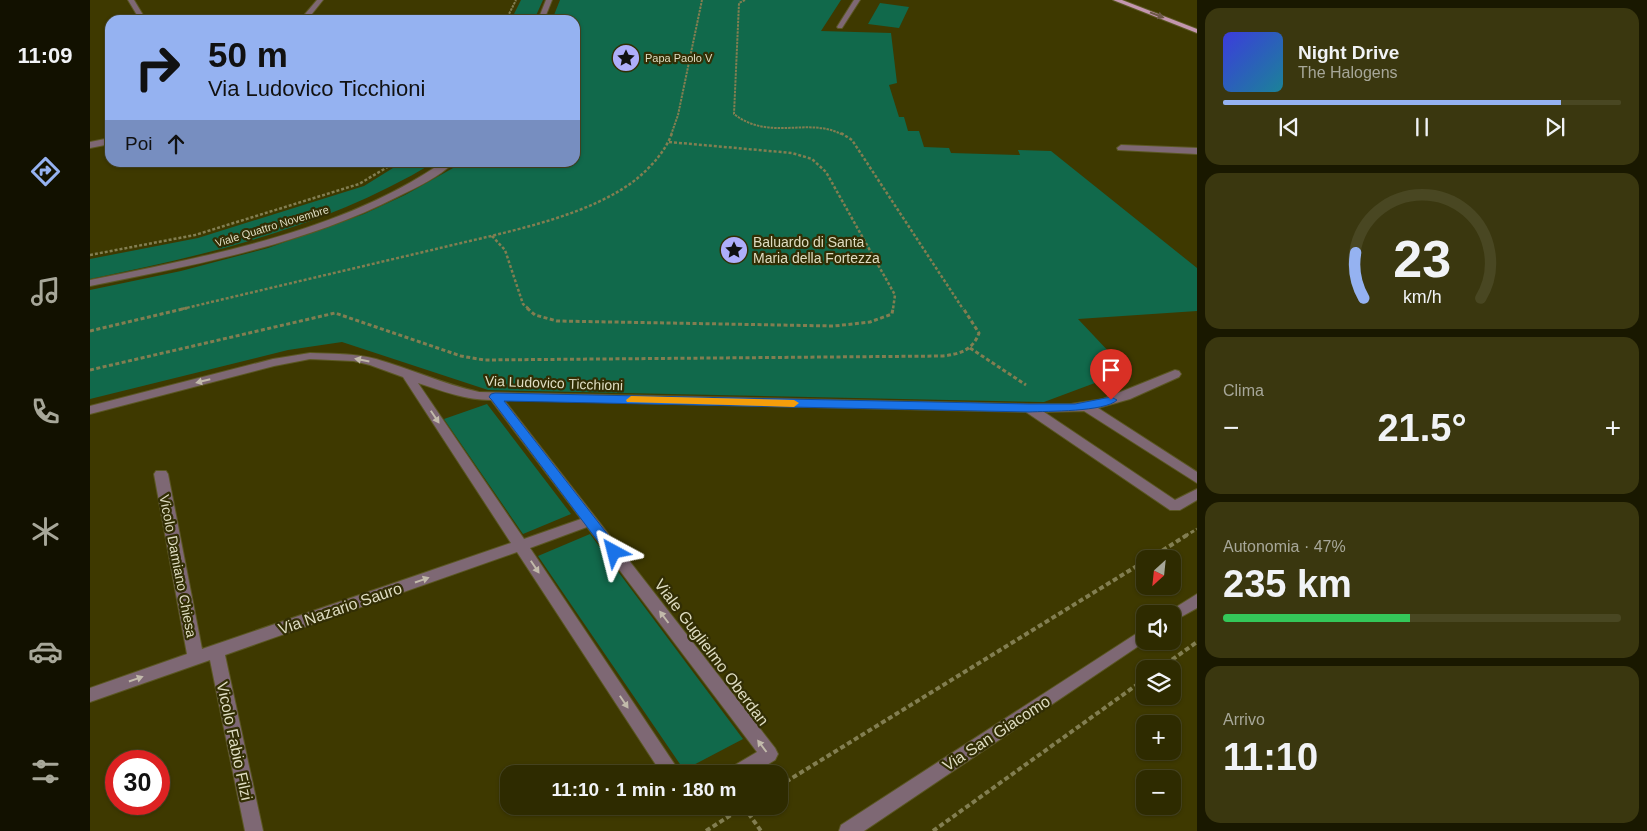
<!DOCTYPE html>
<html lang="it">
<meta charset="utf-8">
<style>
body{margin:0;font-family:Arial,sans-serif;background:#3a370f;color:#f1f3f6;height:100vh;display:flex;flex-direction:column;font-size:19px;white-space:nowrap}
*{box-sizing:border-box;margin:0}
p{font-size:16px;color:#a7a799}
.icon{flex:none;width:28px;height:28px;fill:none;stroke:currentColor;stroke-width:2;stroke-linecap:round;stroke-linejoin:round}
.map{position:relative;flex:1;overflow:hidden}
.panel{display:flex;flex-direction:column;gap:8px;padding:8px;background:#191800;width:450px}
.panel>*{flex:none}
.guide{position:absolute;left:15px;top:15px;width:475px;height:152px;border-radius:15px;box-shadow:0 1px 4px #0004,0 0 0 1px #494722;background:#95b2f1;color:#111;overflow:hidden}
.needle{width:32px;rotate:207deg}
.fabs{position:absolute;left:1046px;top:550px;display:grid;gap:10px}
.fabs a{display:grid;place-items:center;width:45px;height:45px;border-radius:10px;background:#2e2b00;box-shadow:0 1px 4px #0004,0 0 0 1px #494722;font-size:25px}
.speed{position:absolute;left:15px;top:750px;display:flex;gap:10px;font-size:25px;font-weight:700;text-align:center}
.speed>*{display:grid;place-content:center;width:65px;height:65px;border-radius:50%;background:#2e2b00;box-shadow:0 1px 4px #0004,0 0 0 1px #494722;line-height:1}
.speed .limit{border:8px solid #d22;background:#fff;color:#111}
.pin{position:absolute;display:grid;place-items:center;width:42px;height:42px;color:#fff;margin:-51px -21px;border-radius:50% 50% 50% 0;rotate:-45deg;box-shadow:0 0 5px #0007}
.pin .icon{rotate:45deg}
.me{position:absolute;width:55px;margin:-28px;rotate:322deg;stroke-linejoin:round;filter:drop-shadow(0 0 4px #0008)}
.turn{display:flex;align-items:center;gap:18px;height:105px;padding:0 20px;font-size:22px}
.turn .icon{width:65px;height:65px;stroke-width:2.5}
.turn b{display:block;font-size:35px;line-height:42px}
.then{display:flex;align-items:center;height:48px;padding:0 20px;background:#0003;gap:10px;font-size:19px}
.big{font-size:38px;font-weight:800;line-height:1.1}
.panel .widget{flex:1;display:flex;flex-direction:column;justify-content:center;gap:8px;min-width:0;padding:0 18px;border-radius:15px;background:#3a370f}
.panel .dial{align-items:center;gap:0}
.dial svg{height:130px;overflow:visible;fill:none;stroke:#494722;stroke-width:7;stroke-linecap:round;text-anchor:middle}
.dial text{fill:#f1f3f6;stroke:none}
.song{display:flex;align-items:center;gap:15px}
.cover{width:60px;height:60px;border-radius:8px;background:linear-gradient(135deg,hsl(240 70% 55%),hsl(190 70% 35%))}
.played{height:5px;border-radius:2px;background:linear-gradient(90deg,#95b2f1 85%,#494722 85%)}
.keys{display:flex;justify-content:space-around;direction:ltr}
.heat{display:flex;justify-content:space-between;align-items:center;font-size:28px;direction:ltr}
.charge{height:8px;border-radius:4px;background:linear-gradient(90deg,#34c759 47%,#494722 0)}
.trip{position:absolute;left:410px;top:765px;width:288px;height:50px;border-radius:15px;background:#2e2b00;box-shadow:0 1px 4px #0004,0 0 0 1px #494722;font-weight:800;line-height:50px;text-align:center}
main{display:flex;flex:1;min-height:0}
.menu{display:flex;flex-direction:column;width:90px;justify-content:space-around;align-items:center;background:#121100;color:#a7a799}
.menu .icon{width:35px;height:35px}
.menu .current{color:#95b2f1}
.menu b{font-size:22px;color:#f1f3f6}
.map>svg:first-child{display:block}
.green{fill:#11694b}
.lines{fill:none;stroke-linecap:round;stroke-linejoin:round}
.minor-casing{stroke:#5b5723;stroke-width:2}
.major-casing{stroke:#5b5723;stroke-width:2}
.path-far3{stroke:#827e51;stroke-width:2;stroke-dasharray:2.5 1;stroke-linecap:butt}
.path-far2{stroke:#827e51;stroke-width:2.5;stroke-dasharray:3 2;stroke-linecap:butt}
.path-far1{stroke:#827e51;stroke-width:3;stroke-dasharray:4 2.5;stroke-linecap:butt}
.path{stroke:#827e51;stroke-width:4;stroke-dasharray:5 3;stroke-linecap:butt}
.minor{fill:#7e6874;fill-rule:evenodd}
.major{fill:#c396af;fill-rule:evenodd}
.oneway{fill:#6c5848}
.oneway2{fill:#c2baab}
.route{fill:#1a73e8;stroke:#114b97}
.slow{fill:#f59e0b}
.labels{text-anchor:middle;stroke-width:4.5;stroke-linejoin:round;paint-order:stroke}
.far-poi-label{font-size:11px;fill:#dfddc2;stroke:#322e04;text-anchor:start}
.far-street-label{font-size:11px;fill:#dfddc2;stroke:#322e04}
.poi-label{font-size:14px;fill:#dfddc2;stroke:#322e04;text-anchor:start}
.street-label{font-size:14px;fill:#dfddc2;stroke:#322e04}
.near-street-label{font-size:16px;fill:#dfddc2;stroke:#322e04}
</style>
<main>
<nav class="menu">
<b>11:09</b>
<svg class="icon current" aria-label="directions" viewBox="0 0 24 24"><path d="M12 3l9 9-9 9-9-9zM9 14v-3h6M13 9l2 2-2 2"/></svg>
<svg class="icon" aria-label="music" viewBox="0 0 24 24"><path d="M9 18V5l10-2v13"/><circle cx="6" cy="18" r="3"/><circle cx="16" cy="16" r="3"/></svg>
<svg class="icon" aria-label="phone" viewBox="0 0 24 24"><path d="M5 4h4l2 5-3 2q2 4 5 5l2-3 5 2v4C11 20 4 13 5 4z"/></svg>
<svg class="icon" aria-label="climate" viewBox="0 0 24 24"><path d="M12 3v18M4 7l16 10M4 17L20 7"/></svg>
<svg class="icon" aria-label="car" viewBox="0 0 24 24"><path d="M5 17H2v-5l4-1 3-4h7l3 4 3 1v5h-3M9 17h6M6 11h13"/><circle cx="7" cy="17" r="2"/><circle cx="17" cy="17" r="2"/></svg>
<svg class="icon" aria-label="filters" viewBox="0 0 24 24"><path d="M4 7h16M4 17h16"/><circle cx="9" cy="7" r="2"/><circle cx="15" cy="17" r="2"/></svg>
</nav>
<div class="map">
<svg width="1107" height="831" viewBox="0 0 1107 831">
<rect width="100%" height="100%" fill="#3e3900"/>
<path class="green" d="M431 0H453L444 20H421Z
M470 0H751L731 31 801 33 807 83 799 85 809 117H814L818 131H829L834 147 859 148 861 153 930 155 928 150 961 151 1107 268V311L988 319 1037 371 954 402 398 390 252 342 198 350 0 399V290L91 271 178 248 274 214 315 195 372 163 485 162V20H462Z
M790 3 819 7 809 28 778 24Z
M311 163H343C237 227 120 254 0 279V259L108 238 274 186Z
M397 404 481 514 433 534 354 419Z
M500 534 653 739 594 770 448 556Z"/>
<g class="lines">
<defs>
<path id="minor" d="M38 0H44L56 20H50Z
M227 0H233L217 20H210Z
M456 0H462L454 20H448Z
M764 0H770L752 28H748L747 27Z
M20 138V144L0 148V142Z
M1031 145 1107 148V154L1028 150 1027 148Z
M353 162H364C349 177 328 187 309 196 214 245 104 265 0 286V280C118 256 252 232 353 162Z
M220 353C242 354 264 353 286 359 321 369 353 384 389 392L939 404H981L1013 399 1085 370 1089 371 1091 374 1089 377 1040 399 1008 408 1107 472V483L994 411 954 412 1085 500 1107 489V500L1090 510H1080L936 412 414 400 685 748 688 754 685 760 662 774H637L640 768 667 752 497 527 440 548 591 774H572L427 552 135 655 173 831H155L120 660 0 702V688L97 654 64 474 66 471H76L78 474 112 649 421 543 313 377 280 365 264 361 220 359 184 366 0 414V406L183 359ZM328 383C352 391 376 400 401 400L491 519 434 539Z
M1107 594V608L1082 622V614H1075Z
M1055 628 1056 641 774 831H749L751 825Z"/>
<path id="major" d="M1023 0H1032L1107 29V33Z"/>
</defs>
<use href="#minor" class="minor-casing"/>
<use href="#major" class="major-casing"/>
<path class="path-far3" d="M655 0 649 3 644 114C680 142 719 116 753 135
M416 20 426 0
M581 135 588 115 612 0"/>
<path class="path-far2" d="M751 133 762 140 873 309
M579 142 702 153 722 159 736 172 805 295 803 309
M402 236 415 250 433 304 439 309
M0 255 105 235 269 184 306 162
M92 309C176 289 261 269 346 249 403 235 479 221 529 191 550 179 574 156 582 133"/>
<path class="path-far1" d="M437 308 445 315 467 321 744 326 780 322 802 314 803 308
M0 331 97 308
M880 348 936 385
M0 370 245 313 371 356 394 360 853 356C870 354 883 350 889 333L873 308
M1095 536 1107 529"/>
<path class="path" d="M1059 559 1097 535
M1069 669 1107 642
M689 786 1055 561
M654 807 671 831
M616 831 655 806
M843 831 1055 679"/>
<use href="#minor" class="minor"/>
<use href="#major" class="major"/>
</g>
<defs><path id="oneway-solid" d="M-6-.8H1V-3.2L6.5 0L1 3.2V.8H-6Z" transform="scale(1.25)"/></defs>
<use class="oneway" href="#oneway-solid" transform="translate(1067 15) rotate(21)"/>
<g class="oneway2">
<use href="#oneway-solid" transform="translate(272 360) rotate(-169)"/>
<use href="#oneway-solid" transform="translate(113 381) rotate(166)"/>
<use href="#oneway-solid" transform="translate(345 417) rotate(56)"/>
<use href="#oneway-solid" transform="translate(445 567) rotate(56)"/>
<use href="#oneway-solid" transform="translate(332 580) rotate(-19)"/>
<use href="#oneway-solid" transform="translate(574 617) rotate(-127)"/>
<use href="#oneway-solid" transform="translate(46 679) rotate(-19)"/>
<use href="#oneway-solid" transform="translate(534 702) rotate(56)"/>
<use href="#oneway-solid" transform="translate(672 746) rotate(-127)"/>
</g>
<path class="route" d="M405 393 939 404H985L1021 397 1027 400C1015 412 957 411 939 412L414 401 529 549 531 552 529 556H519L401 399 399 397 401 394Z"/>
<path class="slow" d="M541 396 704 400 709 403 704 407 537 402 536 400Z"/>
<defs>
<symbol id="sight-disc" viewBox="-11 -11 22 22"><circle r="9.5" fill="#aeaefa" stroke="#322e04"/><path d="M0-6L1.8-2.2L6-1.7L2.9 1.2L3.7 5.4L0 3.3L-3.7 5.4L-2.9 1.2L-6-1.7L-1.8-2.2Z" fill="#111"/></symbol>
</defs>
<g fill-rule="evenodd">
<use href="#sight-disc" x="520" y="42" width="32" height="32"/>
<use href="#sight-disc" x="628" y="234" width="32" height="32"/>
</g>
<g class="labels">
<g class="far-poi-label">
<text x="555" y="62">Papa Paolo V</text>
</g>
<g class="far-street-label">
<text transform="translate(182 226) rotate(-17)" y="4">Viale Quattro Novembre</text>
</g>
<g class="poi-label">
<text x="663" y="247">Baluardo di Santa<tspan x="663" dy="16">Maria della Fortezza</tspan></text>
</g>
<g class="street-label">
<text transform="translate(464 383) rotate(2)" y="5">Via Ludovico Ticchioni</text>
<text transform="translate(88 566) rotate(79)" y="5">Vicolo Damiano Chiesa</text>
</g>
<g class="near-street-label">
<text transform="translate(250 608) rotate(-19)" y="6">Via Nazario Sauro</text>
<text transform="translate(622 652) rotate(53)" y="6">Viale Guglielmo Oberdan</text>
<text transform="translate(906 733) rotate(-33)" y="6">Via San Giacomo</text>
<text transform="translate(145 741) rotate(78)" y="6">Vicolo Fabio Filzi</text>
</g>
</g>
</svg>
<div class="fabs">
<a><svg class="needle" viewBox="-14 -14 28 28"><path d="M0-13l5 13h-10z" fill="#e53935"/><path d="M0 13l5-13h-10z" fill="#a7a799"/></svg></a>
<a><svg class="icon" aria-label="sound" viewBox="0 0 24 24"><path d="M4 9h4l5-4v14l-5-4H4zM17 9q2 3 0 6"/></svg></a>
<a><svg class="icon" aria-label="layers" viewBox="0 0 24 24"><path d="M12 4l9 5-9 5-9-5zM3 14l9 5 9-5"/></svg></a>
<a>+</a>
<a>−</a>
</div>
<div class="speed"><div class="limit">30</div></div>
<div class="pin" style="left:1021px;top:400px;background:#d93025"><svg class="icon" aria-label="arrive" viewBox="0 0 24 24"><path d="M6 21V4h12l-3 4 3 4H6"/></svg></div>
<svg class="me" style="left:524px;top:552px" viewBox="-20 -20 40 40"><path d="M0-17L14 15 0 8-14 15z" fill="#1a73e8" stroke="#fff" stroke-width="4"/></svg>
<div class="trip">11:10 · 1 min · 180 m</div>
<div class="guide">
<div class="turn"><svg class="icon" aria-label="right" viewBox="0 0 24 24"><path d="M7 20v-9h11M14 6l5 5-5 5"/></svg><div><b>50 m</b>Via Ludovico Ticchioni</div></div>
<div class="then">Poi<svg class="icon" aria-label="ahead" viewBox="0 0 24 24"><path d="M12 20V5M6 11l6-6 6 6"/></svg></div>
</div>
</div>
<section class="panel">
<div class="widget">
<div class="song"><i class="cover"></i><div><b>Night Drive</b><p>The Halogens</p></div></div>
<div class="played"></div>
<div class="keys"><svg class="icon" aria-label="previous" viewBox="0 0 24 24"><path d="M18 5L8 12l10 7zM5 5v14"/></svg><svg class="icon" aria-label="pause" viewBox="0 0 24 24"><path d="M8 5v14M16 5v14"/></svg><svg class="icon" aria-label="next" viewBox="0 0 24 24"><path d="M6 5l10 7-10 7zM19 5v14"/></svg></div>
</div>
<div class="widget dial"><svg viewBox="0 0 100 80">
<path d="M14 69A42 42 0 1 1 86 69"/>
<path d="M14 69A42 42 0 0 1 9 41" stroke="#95b2f1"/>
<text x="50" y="56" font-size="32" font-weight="700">23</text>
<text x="50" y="72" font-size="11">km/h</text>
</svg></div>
<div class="widget"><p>Clima</p>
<div class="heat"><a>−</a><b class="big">21.5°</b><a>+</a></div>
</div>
<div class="widget"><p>Autonomia · 47%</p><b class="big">235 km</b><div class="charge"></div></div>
<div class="widget"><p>Arrivo</p><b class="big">11:10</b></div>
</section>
</main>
